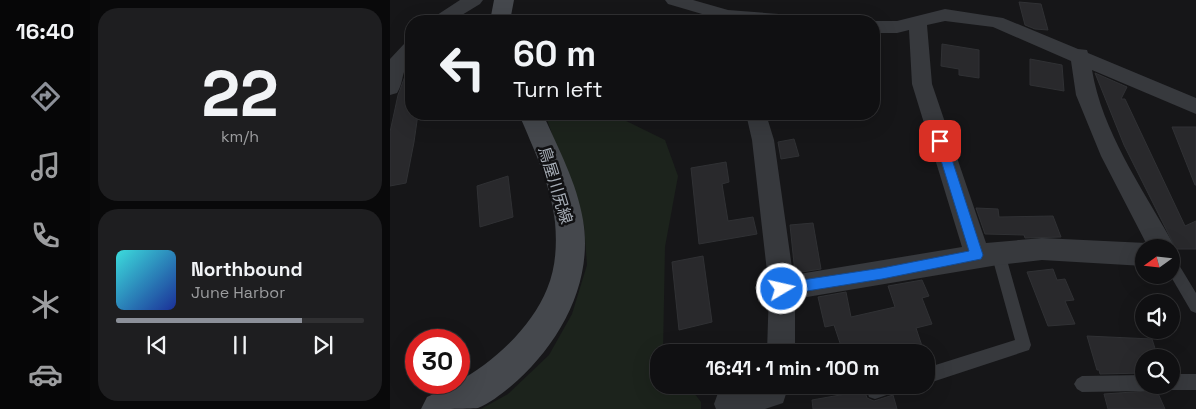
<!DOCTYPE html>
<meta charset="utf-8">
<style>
body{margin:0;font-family:"Space Grotesk","Noto Sans JP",sans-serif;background:#1e1e20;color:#f1f3f6;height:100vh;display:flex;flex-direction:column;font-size:19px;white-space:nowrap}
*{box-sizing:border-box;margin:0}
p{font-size:16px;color:#9c9d9f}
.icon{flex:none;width:28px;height:28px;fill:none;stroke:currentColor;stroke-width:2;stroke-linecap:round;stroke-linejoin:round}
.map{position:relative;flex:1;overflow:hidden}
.drawer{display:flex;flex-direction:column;gap:8px;padding:8px;background:#09090a;width:300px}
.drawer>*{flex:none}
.banner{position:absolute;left:15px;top:15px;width:475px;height:105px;border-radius:20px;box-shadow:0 5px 20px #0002,0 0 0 1px #303032;background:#101012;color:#f1f3f6;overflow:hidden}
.needle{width:32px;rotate:255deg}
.fabs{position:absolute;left:745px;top:239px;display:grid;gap:10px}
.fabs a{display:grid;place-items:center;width:45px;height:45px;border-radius:50%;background:#101012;box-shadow:0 5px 20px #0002,0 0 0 1px #303032;font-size:25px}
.speed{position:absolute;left:15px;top:329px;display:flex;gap:10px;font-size:25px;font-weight:700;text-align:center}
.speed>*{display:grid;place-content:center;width:65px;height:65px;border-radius:50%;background:#101012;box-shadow:0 5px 20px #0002,0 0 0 1px #303032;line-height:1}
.speed .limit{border:8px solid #d22;background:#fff;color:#111}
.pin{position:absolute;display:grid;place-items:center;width:42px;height:42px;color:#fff;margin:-21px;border-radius:10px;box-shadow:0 2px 8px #0006}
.me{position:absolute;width:55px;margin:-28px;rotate:81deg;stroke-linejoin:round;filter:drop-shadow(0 0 4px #0008)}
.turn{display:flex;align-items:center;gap:18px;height:105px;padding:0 25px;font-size:22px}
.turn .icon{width:65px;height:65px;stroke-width:2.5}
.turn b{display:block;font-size:35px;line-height:42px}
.drawer .card{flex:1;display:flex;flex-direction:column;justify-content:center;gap:8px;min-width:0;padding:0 18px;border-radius:20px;background:#1e1e20}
.drawer .dial{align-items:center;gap:0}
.dial b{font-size:65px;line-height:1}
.song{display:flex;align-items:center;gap:15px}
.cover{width:60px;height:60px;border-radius:8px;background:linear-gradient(135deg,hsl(180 70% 55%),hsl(230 70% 35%))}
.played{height:5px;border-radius:2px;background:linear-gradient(90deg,#8c9099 75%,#303032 75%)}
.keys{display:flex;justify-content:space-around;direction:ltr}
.trip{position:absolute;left:260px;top:344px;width:285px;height:50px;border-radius:20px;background:#101012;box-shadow:0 5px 20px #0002,0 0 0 1px #303032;font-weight:700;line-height:50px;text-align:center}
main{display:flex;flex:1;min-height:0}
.menu{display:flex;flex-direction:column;width:90px;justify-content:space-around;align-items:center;background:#060607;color:#9c9d9f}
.menu .icon{width:35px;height:35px}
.menu .active{color:#8c9099}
.menu b{font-size:22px;color:#f1f3f6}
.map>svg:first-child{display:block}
.green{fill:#1c231c}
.building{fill:#29292c;stroke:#303134}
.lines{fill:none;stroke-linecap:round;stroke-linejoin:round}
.service{fill:#37393d;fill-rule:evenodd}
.minor{fill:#37393d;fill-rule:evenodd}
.secondary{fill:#45484d;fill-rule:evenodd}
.route{fill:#1a73e8;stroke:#114b97}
.labels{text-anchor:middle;stroke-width:5;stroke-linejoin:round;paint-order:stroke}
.street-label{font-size:16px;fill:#a8afb8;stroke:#111113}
</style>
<main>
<nav class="menu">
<b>16:40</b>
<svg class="icon active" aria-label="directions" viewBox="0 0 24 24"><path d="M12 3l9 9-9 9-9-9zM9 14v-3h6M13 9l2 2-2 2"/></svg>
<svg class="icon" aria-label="music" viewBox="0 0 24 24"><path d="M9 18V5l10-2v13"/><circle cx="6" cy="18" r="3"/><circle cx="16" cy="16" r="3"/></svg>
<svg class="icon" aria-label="phone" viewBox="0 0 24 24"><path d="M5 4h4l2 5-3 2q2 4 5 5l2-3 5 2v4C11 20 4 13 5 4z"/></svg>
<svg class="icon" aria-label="climate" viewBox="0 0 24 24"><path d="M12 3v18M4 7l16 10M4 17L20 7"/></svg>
<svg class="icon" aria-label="car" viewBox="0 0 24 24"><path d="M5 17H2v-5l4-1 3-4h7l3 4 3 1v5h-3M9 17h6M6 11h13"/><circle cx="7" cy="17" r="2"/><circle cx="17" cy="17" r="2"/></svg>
</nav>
<section class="drawer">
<div class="card dial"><b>22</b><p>km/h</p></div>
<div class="card">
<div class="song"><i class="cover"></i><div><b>Northbound</b><p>June Harbor</p></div></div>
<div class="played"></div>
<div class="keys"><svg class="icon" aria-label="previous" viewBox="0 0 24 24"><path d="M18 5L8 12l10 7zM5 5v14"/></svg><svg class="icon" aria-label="pause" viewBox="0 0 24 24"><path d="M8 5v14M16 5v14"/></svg><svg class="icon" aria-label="next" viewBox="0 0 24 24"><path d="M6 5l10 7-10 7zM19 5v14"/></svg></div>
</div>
</section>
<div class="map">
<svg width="806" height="409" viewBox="0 0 806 409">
<rect width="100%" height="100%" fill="#161618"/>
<path class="green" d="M155 114H222L275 140 288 176 275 247 273 352H269V385H298L311 402V409H91L118 394 159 355 182 314 197 265 194 225Z"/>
<path class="building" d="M629 2 651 4 658 30 645 29 635 25Z
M552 44 589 50V78L569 75V69L551 66Z
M640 59 672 65 674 91 640 85Z
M18 68H21V114H28L24 142 16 183 0 186V132L8 95Z
M705 73 737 87 731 99H735L795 226 806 221V249H786L734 145Z
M782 127H806V185H805Z
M404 139 409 156 391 159 388 142Z
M336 162 339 182 332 184 338 221 363 217 367 234 309 244 301 168Z
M118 176 123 217 90 227 87 186Z
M586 208 608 209 609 217 663 216 671 237 635 238 634 235 595 234Z
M423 223 431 269 405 273 400 225Z
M313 256 322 322 289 330 282 262Z
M663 269 667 280 675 279 684 300 675 301 685 324 658 326 637 272Z
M532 280 539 296 532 298 542 324 526 328 534 352H453L444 325 435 327 428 297 456 292 461 317 505 307 498 286Z
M697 336 762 339 768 358H754V373L710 374 709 370H707Z
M465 385H479L475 392 477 398 484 401 503 395 507 409H423L422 400 467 392Z
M757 391H767L775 409H718L714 394Z"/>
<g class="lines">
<path class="service" d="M608 247 613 249 615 253 641 345 639 350 536 384V368L625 340 601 253 603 249Z
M781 258 786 260 806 293V313L801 311 780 275Z
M781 374H806V390H781L776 387 774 385H781Z
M754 375V385H761L759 388 754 391 692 392 687 389 684 384 687 379 692 376Z
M481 385H514L511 390 485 399 479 397 477 391Z"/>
<path class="minor" d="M70 0H93L90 4 62 21H41L44 17Z
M275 0H303L338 10 402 15 408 17 411 21H336L278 4Z
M555 9 613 18 688 49 697 50 698 53 806 98V114L702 70C712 131 751 186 781 240L785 248 781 255V248H754V266L652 260 608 265 405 299V352H377L379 289 362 140 356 114H376L384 140 403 275 572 247 522 84 519 30 507 33H484V21H507ZM555 21 603 27 681 61 686 95 711 156 756 243 652 238 596 243 542 84 537 25Z
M21 42V60C10 73 15 80 7 93L0 95V59L14 44Z
M353 385H399L393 403 375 409H326L324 404 328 393Z"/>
<path class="secondary" d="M104 0H124L120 21H100Z
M129 114H153C168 148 187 183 193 220 204 284 168 347 120 387 110 395 100 403 88 408 78 409 44 409 31 409L37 397C47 392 58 388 67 382 102 364 142 327 157 289 166 268 167 244 165 222 161 184 143 148 129 114Z"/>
</g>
<path class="route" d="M550 137 556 141 593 255 591 259 492 279 392 295 388 293 386 289 388 284 392 283 492 268 579 251 545 141Z"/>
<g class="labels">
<g class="street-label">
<text transform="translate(166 185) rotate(73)" y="6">鳥屋川尻線</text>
</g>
</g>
</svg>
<div class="fabs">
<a><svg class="needle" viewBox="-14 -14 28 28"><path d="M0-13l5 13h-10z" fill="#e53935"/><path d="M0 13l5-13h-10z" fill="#9c9d9f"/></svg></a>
<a><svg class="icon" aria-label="sound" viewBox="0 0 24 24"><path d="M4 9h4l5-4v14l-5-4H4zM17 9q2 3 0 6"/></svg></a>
<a><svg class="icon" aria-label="search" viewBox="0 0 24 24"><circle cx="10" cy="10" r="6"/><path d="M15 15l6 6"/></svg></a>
</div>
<div class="speed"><div class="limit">30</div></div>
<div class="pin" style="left:550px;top:141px;background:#d93025"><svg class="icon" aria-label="arrive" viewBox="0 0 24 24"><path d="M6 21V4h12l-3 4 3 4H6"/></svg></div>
<svg class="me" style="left:392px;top:289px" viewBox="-20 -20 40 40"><circle r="17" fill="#1a73e8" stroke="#fff" stroke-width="3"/><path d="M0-11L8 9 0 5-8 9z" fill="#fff"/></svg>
<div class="trip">16:41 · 1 min · 100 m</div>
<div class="banner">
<div class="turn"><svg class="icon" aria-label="left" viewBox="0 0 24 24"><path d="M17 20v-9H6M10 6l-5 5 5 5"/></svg><div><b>60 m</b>Turn left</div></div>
</div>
</div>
</main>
